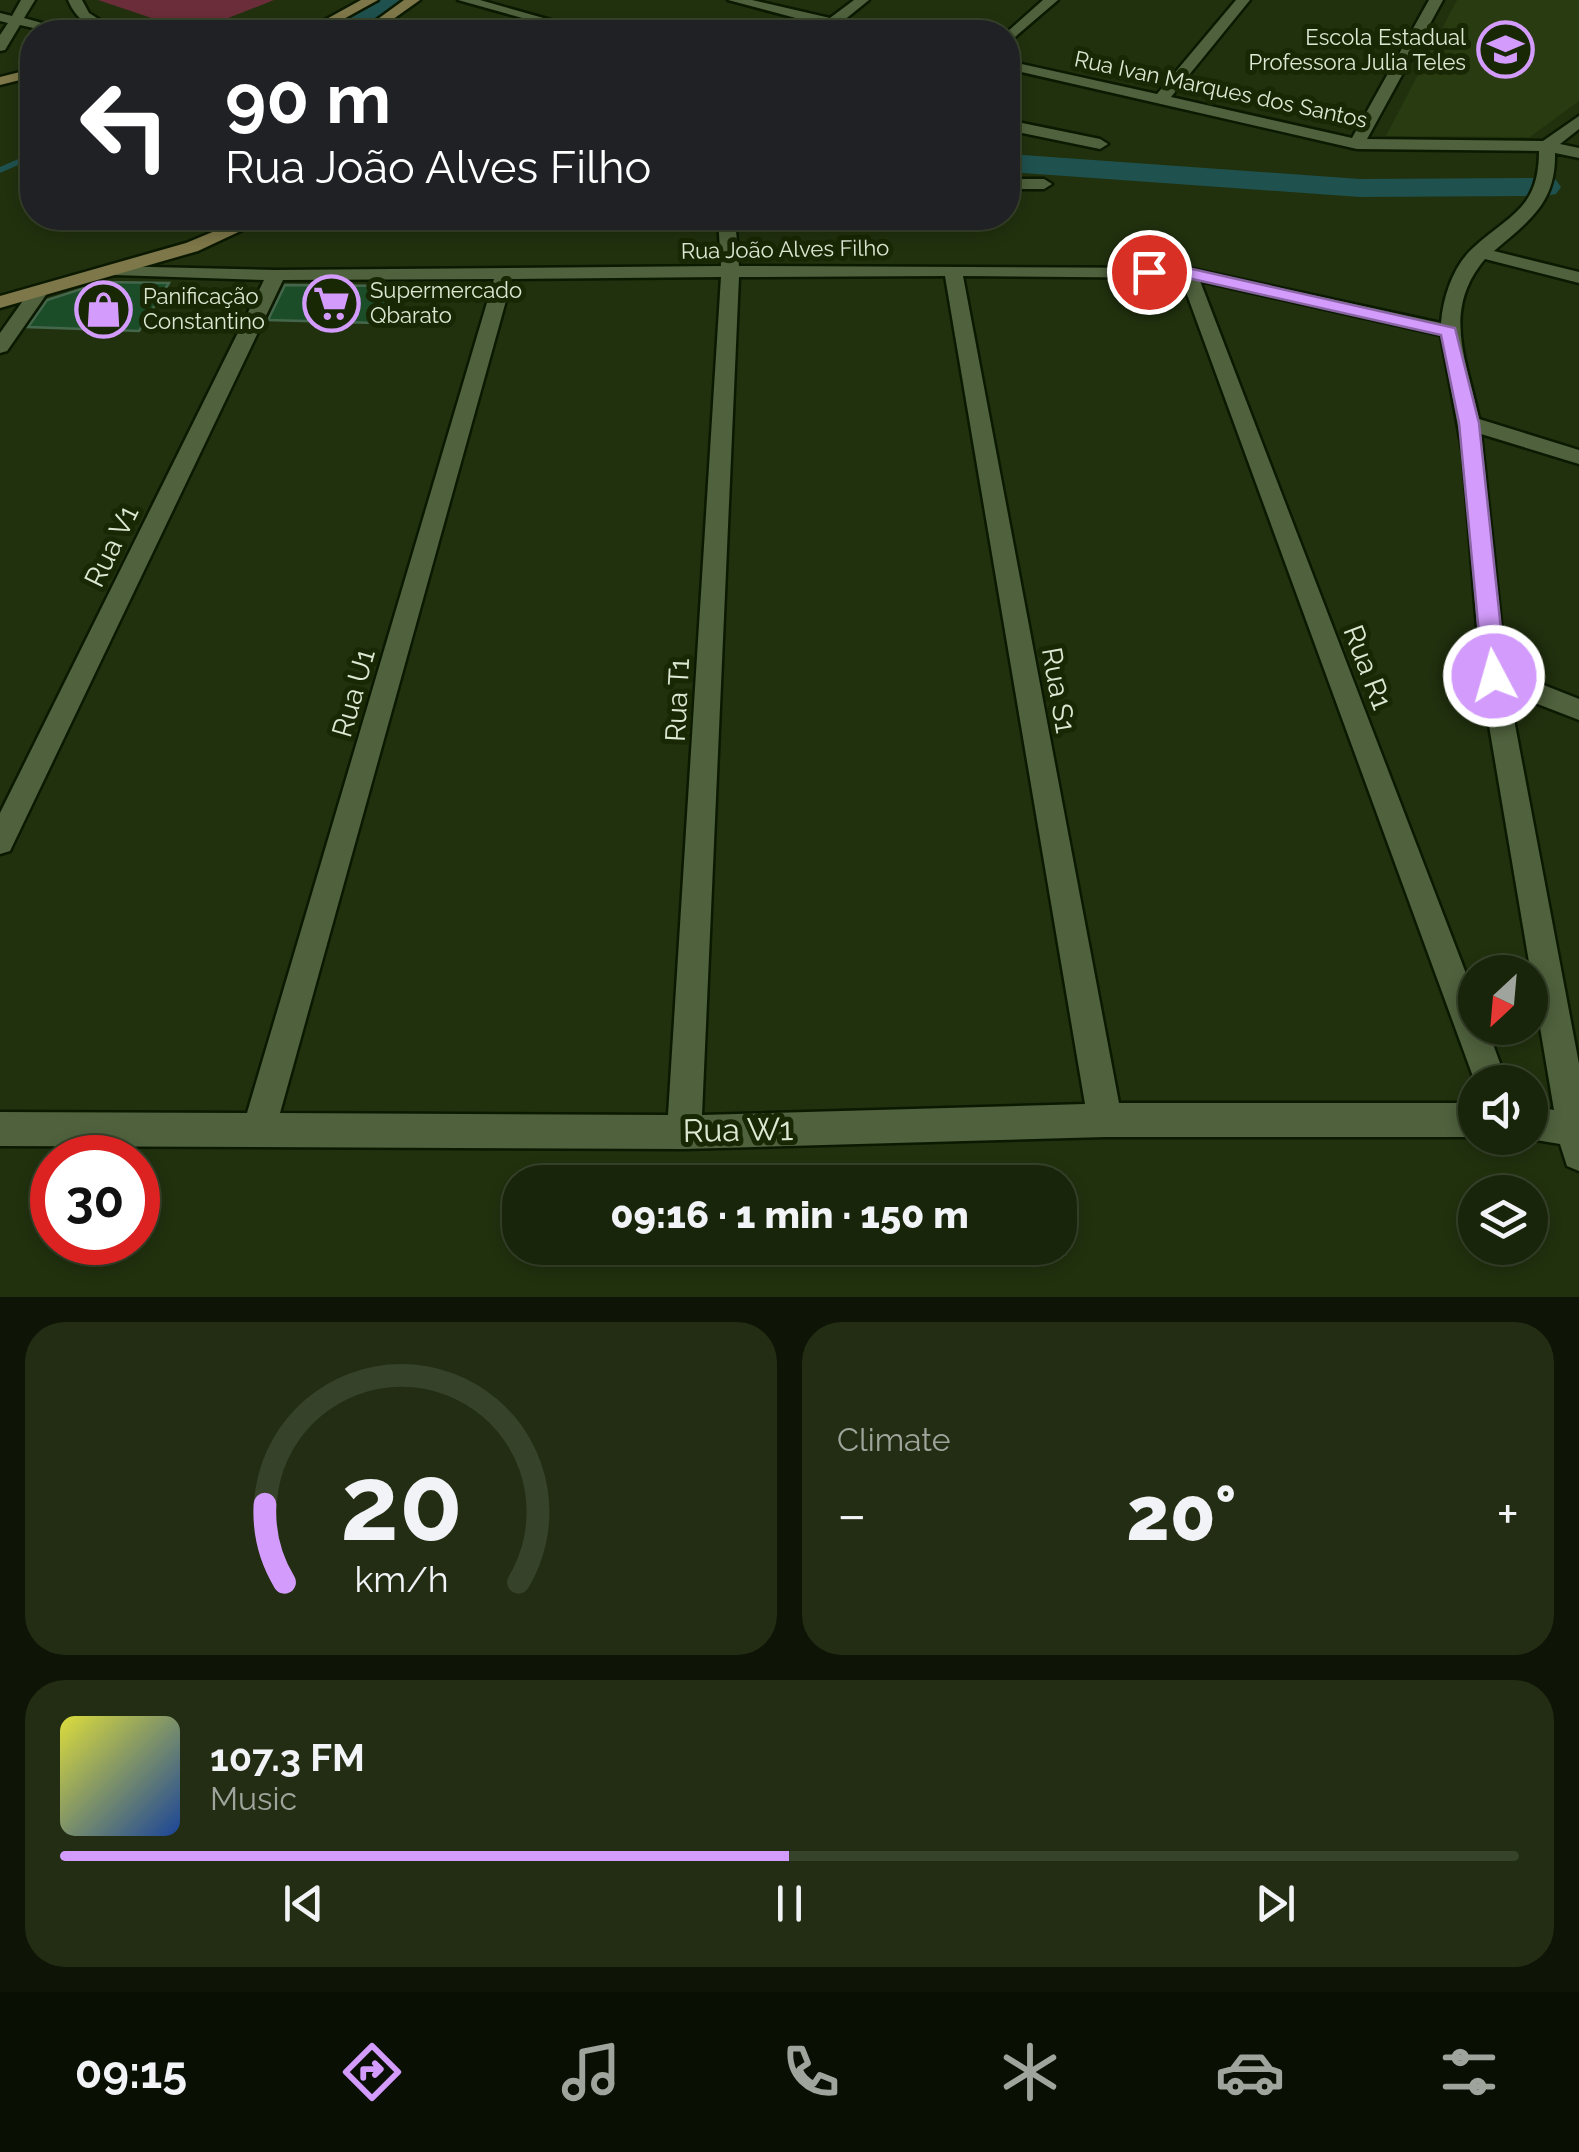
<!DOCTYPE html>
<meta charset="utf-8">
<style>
body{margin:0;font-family:Raleway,sans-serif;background:#222d13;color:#f1f3f6;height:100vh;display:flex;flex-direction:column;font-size:38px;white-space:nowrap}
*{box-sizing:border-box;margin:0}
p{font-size:32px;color:#9fa59c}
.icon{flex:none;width:55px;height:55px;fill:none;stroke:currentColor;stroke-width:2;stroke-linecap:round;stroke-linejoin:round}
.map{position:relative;height:1297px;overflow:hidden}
.side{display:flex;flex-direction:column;gap:25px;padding:25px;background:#0e1406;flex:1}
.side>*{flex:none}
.banner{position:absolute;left:20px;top:20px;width:1000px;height:210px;border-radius:40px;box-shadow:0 5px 15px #0003,0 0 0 2px #37422b;background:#202124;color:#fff;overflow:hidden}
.needle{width:65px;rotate:206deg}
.fabs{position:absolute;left:1458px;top:955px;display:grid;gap:20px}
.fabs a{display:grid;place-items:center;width:90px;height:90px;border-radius:50%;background:#19250a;box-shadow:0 5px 15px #0003,0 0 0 2px #37422b;font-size:50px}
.speed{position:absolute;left:30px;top:1135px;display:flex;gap:20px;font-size:50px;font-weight:700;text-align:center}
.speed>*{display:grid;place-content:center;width:130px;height:130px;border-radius:50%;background:#19250a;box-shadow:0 5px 15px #0003,0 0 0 2px #37422b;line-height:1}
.speed .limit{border:15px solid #d22;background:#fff;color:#111}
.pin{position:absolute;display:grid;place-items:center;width:85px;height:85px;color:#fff;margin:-42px;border:5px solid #fff;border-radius:50%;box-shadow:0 2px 10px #0007}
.me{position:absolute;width:110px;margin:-55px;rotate:354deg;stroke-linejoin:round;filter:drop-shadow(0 0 8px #0008)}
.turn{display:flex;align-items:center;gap:35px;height:210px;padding:0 40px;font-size:45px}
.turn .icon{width:130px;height:130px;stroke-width:2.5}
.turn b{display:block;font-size:70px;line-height:85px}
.big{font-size:75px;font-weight:800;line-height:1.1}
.side .tile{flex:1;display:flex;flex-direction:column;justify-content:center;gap:15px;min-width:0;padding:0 35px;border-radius:40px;background:#222d13}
.side .dial{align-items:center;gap:0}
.dial svg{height:260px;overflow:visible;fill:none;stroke:#37422b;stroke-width:7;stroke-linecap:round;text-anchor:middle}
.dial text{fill:#f1f3f6;stroke:none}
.song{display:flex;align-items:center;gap:30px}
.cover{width:120px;height:120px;border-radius:15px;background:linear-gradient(135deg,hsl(60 70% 55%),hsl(220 70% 35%))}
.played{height:10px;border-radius:5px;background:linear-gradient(90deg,#d39cfc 50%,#37422b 50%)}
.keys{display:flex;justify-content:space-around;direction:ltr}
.heat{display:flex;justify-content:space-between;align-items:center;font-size:55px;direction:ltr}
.side .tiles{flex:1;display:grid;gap:25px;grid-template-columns:1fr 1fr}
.tile:last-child{grid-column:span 2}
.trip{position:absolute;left:502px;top:1165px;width:575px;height:100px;border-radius:40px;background:#19250a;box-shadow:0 5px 15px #0003,0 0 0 2px #37422b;font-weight:800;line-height:100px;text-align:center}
.tabs{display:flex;height:160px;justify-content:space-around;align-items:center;background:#0a0f04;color:#9fa59c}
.tabs .icon{width:70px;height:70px}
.tabs .on{color:#d39cfc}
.tabs b{font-size:45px;color:#f1f3f6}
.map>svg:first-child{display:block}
.built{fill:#293b10}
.green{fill:#6a2d39}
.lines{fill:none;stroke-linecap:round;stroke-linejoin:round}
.stream{fill:#1f514e;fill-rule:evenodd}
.canal{fill:#1f514e;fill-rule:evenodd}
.building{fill:#1c4d29;stroke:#44674b;stroke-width:2.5}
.street-casing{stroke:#0b1900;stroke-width:5}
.secondary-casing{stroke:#0b1900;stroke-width:5}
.street{fill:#4f613d;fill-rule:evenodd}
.secondary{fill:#7d7749;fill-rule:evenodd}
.route{fill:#d39cfc;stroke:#8965a4;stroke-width:2.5}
.labels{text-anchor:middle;stroke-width:10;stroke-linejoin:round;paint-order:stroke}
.far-poi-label{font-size:22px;fill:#dde8d3;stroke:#182704;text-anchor:start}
.far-street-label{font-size:22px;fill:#dde8d3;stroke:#182704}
.street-label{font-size:28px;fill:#dde8d3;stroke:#182704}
.near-street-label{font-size:32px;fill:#dde8d3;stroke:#182704}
</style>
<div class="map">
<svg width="1579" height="1297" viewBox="0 0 1579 1297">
<rect width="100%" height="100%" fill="#21310e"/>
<path class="built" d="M1457 0H1579V101L1530 137 1386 136Z"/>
<path class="green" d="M98 0H274L193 32Z"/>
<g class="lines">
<path class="stream" d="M32 153V159L0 173V167Z"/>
<path class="canal" d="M371 0H402L354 32H323Z
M1008 154 1360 179 1545 178 1556 180 1561 187 1556 194 1545 196 1360 197 1008 172Z"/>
</g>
<path class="building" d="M103 282 169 283 139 331 28 327 47 300Z
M285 285 395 286 376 323 268 320Z"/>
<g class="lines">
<defs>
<path id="street" d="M21 0H35L24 18 74 32H51L20 25 5 50 0 51V35L8 23 0 21V13L12 16Z
M68 0H82L89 13 119 32C96 33 77 22 68 0Z
M458 0H480L593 32H572Z
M728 0H752L830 18 854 0H869L843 21 878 32 835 28 829 32H816L822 25Z
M1043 0H1058L1008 43 1007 32Z
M1236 0H1250L1171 97 1352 138 1429 0H1443L1367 139 1543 141 1579 116V129L1560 144 1579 148V158L1555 153C1556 203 1530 220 1494 251L1579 272V283L1485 259C1441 311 1467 360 1479 419L1579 450V464L1481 434 1506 670 1579 699V720L1509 693 1579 1064V1171L1567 1166 1560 1144 1524 1138H1530V1106L1554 1110 1481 678 1463 454 1441 335 1200 281 1475 997V1028H1487L1507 1082H1475L1181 278 963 276 1119 1103H1475V1137H1105L684 1149 0 1146V1112L247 1113 494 279 283 280 10 851 0 854V813L264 280 115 275 106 270 109 266 276 270 721 266 718 218H735L739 266 1188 268 1441 323C1443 296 1454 265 1473 248 1510 214 1539 209 1539 151L1357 149 1008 69V61L1157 94ZM945 276 1085 1104 702 1115 739 277ZM721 277 668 1115 280 1113 512 279Z
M1008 120 1100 139 1108 144 1100 149 1008 130Z
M1008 179H1044L1052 184 1044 189H1008Z
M39 286 48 292 7 351 0 353V333L32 288Z"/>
<path id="secondary" d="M361 0H378L320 32H303Z
M404 0H420L375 32H360Z
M32 69V77L0 85V77Z
M246 218H268L198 251 0 308V296L186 243Z"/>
</defs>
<use href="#street" class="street-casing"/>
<use href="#secondary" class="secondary-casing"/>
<use href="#street" class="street"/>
<use href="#secondary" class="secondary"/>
</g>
<path class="route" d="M1149 267 1188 268 1455 328 1479 423 1506 676 1502 682 1494 685 1483 676 1459 423 1441 335 1188 278 1143 276V269Z"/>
<defs>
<symbol id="school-ring" viewBox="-11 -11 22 22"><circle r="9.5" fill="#182704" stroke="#d39cfc" stroke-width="1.5"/><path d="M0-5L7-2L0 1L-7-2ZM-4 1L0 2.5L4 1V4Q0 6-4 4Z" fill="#d39cfc"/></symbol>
<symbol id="supermarket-ring" viewBox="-11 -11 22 22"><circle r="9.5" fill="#182704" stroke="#d39cfc" stroke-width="1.5"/><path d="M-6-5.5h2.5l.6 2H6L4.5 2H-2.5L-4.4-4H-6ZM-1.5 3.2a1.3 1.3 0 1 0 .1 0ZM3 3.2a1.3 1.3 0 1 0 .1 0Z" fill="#d39cfc"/></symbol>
<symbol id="shop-ring" viewBox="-11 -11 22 22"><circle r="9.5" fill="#182704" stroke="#d39cfc" stroke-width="1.5"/><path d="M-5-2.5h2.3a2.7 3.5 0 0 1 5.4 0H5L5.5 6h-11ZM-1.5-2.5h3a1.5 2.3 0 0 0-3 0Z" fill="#d39cfc"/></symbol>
</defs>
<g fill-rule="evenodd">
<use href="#school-ring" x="1474" y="18" width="63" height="63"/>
<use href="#supermarket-ring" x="300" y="272" width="63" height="63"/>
<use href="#shop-ring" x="72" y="278" width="63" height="63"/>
</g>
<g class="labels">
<g class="far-poi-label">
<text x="1466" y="45" text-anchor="end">Escola Estadual<tspan x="1466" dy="25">Professora Julia Teles</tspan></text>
<text x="370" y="298">Supermercado<tspan x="370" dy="25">Qbarato</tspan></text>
<text x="143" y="304">Panificação<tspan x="143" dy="25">Constantino</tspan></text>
</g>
<g class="far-street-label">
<text transform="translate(1221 89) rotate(12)" y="8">Rua Ivan Marques dos Santos</text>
<text transform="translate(785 249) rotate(-1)" y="8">Rua João Alves Filho</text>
</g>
<g class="street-label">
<text transform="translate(111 546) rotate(-64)" y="10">Rua V1</text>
<text transform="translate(1368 667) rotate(69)" y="10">Rua R1</text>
<text transform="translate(1059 690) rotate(80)" y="10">Rua S1</text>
<text transform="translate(353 693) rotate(-74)" y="10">Rua U1</text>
<text transform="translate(677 700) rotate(-87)" y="10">Rua T1</text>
</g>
<g class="near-street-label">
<text transform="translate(738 1130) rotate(-1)" y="11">Rua W1</text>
</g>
</g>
</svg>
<div class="fabs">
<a><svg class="needle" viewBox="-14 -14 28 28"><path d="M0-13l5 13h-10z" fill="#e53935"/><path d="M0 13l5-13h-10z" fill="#9fa59c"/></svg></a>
<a><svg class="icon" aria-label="sound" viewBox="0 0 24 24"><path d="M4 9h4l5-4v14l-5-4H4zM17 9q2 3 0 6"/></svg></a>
<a><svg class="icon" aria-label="layers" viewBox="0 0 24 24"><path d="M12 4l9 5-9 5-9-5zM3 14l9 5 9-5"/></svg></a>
</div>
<div class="speed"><div class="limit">30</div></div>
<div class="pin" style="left:1149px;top:272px;background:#d93025"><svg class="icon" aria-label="arrive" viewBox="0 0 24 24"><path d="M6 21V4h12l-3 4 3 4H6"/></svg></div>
<svg class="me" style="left:1494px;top:676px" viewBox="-20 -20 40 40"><circle r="17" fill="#d39cfc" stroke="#fff" stroke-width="3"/><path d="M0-11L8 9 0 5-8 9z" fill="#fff"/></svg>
<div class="trip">09:16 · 1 min · 150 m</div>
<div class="banner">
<div class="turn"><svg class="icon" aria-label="left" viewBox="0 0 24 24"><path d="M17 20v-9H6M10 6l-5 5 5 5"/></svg><div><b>90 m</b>Rua João Alves Filho</div></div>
</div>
</div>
<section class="side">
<div class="tiles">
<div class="tile dial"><svg viewBox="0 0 100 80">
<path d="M14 69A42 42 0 1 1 86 69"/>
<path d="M14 69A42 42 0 0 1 8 45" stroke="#d39cfc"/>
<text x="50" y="56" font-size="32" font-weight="700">20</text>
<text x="50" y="72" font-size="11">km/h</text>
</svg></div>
<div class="tile"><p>Climate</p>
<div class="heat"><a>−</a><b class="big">20°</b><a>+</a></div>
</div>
<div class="tile">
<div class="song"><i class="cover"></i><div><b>107.3 FM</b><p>Music</p></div></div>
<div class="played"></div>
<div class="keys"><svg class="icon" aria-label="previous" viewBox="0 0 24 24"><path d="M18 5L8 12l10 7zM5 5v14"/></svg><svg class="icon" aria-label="pause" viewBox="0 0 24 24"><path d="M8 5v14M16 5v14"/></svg><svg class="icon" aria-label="next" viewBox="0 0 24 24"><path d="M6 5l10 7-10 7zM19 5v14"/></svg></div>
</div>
</div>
</section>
<nav class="tabs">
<b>09:15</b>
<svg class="icon on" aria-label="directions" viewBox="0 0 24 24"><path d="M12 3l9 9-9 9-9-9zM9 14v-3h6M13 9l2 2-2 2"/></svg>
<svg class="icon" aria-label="music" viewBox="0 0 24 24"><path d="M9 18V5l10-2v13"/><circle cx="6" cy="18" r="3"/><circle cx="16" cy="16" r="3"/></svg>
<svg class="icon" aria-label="phone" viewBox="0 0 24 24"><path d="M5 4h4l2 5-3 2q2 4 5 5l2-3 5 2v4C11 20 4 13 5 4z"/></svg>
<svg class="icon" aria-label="climate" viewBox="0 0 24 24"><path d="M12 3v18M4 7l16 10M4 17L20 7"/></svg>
<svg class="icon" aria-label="car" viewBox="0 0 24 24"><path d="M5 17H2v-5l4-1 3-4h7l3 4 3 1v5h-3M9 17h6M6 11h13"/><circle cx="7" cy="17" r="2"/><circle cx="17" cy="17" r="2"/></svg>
<svg class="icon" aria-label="filters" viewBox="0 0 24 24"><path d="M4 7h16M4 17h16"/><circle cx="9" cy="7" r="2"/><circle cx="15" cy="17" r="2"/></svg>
</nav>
